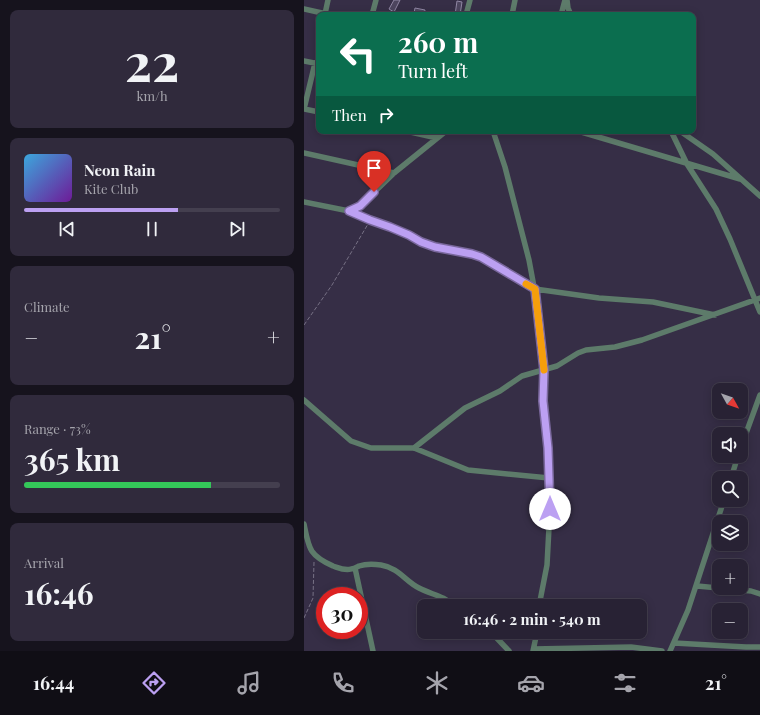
<!DOCTYPE html>
<meta charset="utf-8">
<style>
body{margin:0;font-family:"Playfair Display",serif;background:#302a3c;color:#f1f3f6;height:100vh;display:flex;flex-direction:column;font-size:15px;white-space:nowrap}
*{box-sizing:border-box;margin:0}
p{font-size:13px;color:#a5a4ac}
.icon{flex:none;width:22px;height:22px;fill:none;stroke:currentColor;stroke-width:2;stroke-linecap:round;stroke-linejoin:round}
.map{position:relative;flex:1;overflow:hidden}
.drawer{display:flex;flex-direction:column;gap:10px;padding:10px;background:#16131d;width:304px}
.drawer>*{flex:none}
.hud{position:absolute;left:12px;top:12px;width:380px;height:122px;border-radius:8px;box-shadow:0 2px 10px #0003,0 0 0 1px #443f4f;background:#0b6e4f;color:#fff;overflow:hidden}
.needle{width:26px;rotate:130deg}
.tools{position:absolute;left:408px;top:383px;display:grid;gap:8px}
.tools a{display:grid;place-items:center;width:36px;height:36px;border-radius:8px;background:#282234;box-shadow:0 2px 10px #0003,0 0 0 1px #443f4f;font-size:20px}
.speed{position:absolute;left:12px;top:587px;display:flex;gap:8px;font-size:20px;font-weight:700;text-align:center}
.speed>*{display:grid;place-content:center;width:52px;height:52px;border-radius:50%;background:#282234;box-shadow:0 2px 10px #0003,0 0 0 1px #443f4f;line-height:1}
.speed .limit{border:6px solid #d22;background:#fff;color:#111}
.pin{position:absolute;display:grid;place-items:center;width:34px;height:34px;color:#fff;margin:-41px -17px;border-radius:50% 50% 50% 0;rotate:-45deg;box-shadow:0 0 4px #0007}
.pin .icon{rotate:45deg}
.me{position:absolute;width:44px;margin:-22px;rotate:0deg;stroke-linejoin:round;filter:drop-shadow(0 0 3px #0008)}
.turn{display:flex;align-items:center;gap:14px;height:84px;padding:0 16px;font-size:18px}
.turn .icon{width:52px;height:52px;stroke-width:2.5}
.turn b{display:block;font-size:28px;line-height:34px}
.then{display:flex;align-items:center;height:38px;padding:0 16px;background:#0003;gap:8px;font-size:15px}
.big{font-size:30px;font-weight:700;line-height:1.1}
.drawer .tile{flex:1;display:flex;flex-direction:column;justify-content:center;gap:6px;min-width:0;padding:0 14px;border-radius:8px;background:#302a3c}
.drawer .dial{align-items:center;gap:0}
.dial b{font-size:52px;line-height:1}
.song{display:flex;align-items:center;gap:12px}
.cover{width:48px;height:48px;border-radius:6px;background:linear-gradient(135deg,hsl(200 70% 55%),hsl(280 70% 35%))}
.played{height:4px;border-radius:2px;background:linear-gradient(90deg,#bca0f2 60%,#443f4f 60%)}
.keys{display:flex;justify-content:space-around;direction:ltr}
.heat{display:flex;justify-content:space-between;align-items:center;font-size:22px;direction:ltr}
.charge{height:6px;border-radius:3px;background:linear-gradient(90deg,#34c759 73%,#443f4f 0)}
.trip{position:absolute;left:113px;top:599px;width:230px;height:40px;border-radius:8px;background:#282234;box-shadow:0 2px 10px #0003,0 0 0 1px #443f4f;font-weight:700;line-height:40px;text-align:center}
.menu{display:flex;height:64px;justify-content:space-around;align-items:center;background:#100e15;color:#a5a4ac}
.menu .icon{width:28px;height:28px}
.menu .current{color:#bca0f2}
.menu b{font-size:18px;color:#f1f3f6}
main{display:flex;flex:1;min-height:0}
.map>svg:first-child{display:block}
.building{fill:#4d455e;stroke:#9087a4}
.lines{fill:none;stroke-linecap:round;stroke-linejoin:round}
.path{stroke:#777185;stroke-width:1;stroke-dasharray:4 2;stroke-linecap:butt}
.minor{stroke:#5d7b6a;stroke-width:5.5}
.route-casing{stroke:#7a689d;stroke-width:10}
.route{stroke:#bca0f2;stroke-width:7}
.slow{stroke:#f59e0b;stroke-width:7}
</style>
<main>
<section class="drawer">
<div class="tile dial"><b>22</b><p>km/h</p></div>
<div class="tile">
<div class="song"><i class="cover"></i><div><b>Neon Rain</b><p>Kite Club</p></div></div>
<div class="played"></div>
<div class="keys"><svg class="icon" aria-label="previous" viewBox="0 0 24 24"><path d="M18 5L8 12l10 7zM5 5v14"/></svg><svg class="icon" aria-label="pause" viewBox="0 0 24 24"><path d="M8 5v14M16 5v14"/></svg><svg class="icon" aria-label="next" viewBox="0 0 24 24"><path d="M6 5l10 7-10 7zM19 5v14"/></svg></div>
</div>
<div class="tile"><p>Climate</p>
<div class="heat"><a>−</a><b class="big">21°</b><a>+</a></div>
</div>
<div class="tile"><p>Range · 73%</p><b class="big">365 km</b><div class="charge"></div></div>
<div class="tile"><p>Arrival</p><b class="big">16:46</b></div>
</section>
<div class="map">
<svg width="456" height="651" viewBox="0 0 456 651">
<rect width="100%" height="100%" fill="#362e46"/>
<path class="building" d="M90 0H96L90 12 85 9Z
M153 1 158 2 156 15H151Z
M111 8 121 10 120 15 110 13Z"/>
<g class="lines">
<path class="path" d="M0 325 28 285 64 224
M0 618 9 598 10 562"/>
<path class="minor" d="M263 0 264 8 267 15
M0 9 27 15
M21 14 24 0
M68 15 72 0
M162 15 166 0
M208 15 211 0
M257 15 261 0
M0 61 15 64
M0 109 11 63
M0 109 15 112
M102 131 133 138
M189 131 201 167 225 260 233 303 240 370 239 401 244 448 246 509 243 565 235 606
M274 131 436 179
M367 131 383 164 412 209 426 239 456 312
M376 131 409 154 456 196
M0 153 90 173
M0 202 45 211 131 247 168 253 177 257 231 289 295 298 349 302 411 315
M45 211 56 206 90 173 142 131
M0 400 47 441 67 448H110L164 470 245 478
M437 447 456 395
M110 448 161 408 196 391 218 376 253 366 274 353 282 350 311 347 338 340 456 298
M427 478 434 456
M0 524C5 549 5 555 29 566 35 568 41 571 47 569 50 569 53 567 55 566 61 564 70 564 77 565 95 568 101 581 115 588 128 595 139 595 150 606
M51 568 69 651
M393 586 447 591 456 594
M187 632 205 651
M370 643 442 647H456
M230 649 327 647 358 651
M229 651 233 632
M366 651 384 610 420 500"/>
</g>
<g class="lines">
<defs>
<path id="route" d="M70 192 56 206 45 211 66 220 86 227 105 235 117 242 131 247 168 254 177 257 231 289 240 370 239 401 244 448 246 509"/>
</defs>
<use href="#route" class="route-casing"/>
<use href="#route" class="route"/>
<path class="slow" d="M222 284 231 289 240 370"/>
</g>
</svg>
<div class="tools">
<a><svg class="needle" viewBox="-14 -14 28 28"><path d="M0-13l5 13h-10z" fill="#e53935"/><path d="M0 13l5-13h-10z" fill="#a5a4ac"/></svg></a>
<a><svg class="icon" aria-label="sound" viewBox="0 0 24 24"><path d="M4 9h4l5-4v14l-5-4H4zM17 9q2 3 0 6"/></svg></a>
<a><svg class="icon" aria-label="search" viewBox="0 0 24 24"><circle cx="10" cy="10" r="6"/><path d="M15 15l6 6"/></svg></a>
<a><svg class="icon" aria-label="layers" viewBox="0 0 24 24"><path d="M12 4l9 5-9 5-9-5zM3 14l9 5 9-5"/></svg></a>
<a>+</a>
<a>−</a>
</div>
<div class="speed"><div class="limit">30</div></div>
<div class="pin" style="left:70px;top:192px;background:#d93025"><svg class="icon" aria-label="arrive" viewBox="0 0 24 24"><path d="M6 21V4h12l-3 4 3 4H6"/></svg></div>
<svg class="me" style="left:246px;top:509px" viewBox="-20 -20 40 40"><circle r="19" fill="#fff"/><path d="M0-13L10 11 0 6-10 11z" fill="#bca0f2"/></svg>
<div class="trip">16:46 · 2 min · 540 m</div>
<div class="hud">
<div class="turn"><svg class="icon" aria-label="left" viewBox="0 0 24 24"><path d="M17 20v-9H6M10 6l-5 5 5 5"/></svg><div><b>260 m</b>Turn left</div></div>
<div class="then">Then<svg class="icon" aria-label="right" viewBox="0 0 24 24"><path d="M7 20v-9h11M14 6l5 5-5 5"/></svg></div>
</div>
</div>
</main>
<nav class="menu">
<b>16:44</b>
<svg class="icon current" aria-label="directions" viewBox="0 0 24 24"><path d="M12 3l9 9-9 9-9-9zM9 14v-3h6M13 9l2 2-2 2"/></svg>
<svg class="icon" aria-label="music" viewBox="0 0 24 24"><path d="M9 18V5l10-2v13"/><circle cx="6" cy="18" r="3"/><circle cx="16" cy="16" r="3"/></svg>
<svg class="icon" aria-label="phone" viewBox="0 0 24 24"><path d="M5 4h4l2 5-3 2q2 4 5 5l2-3 5 2v4C11 20 4 13 5 4z"/></svg>
<svg class="icon" aria-label="climate" viewBox="0 0 24 24"><path d="M12 3v18M4 7l16 10M4 17L20 7"/></svg>
<svg class="icon" aria-label="car" viewBox="0 0 24 24"><path d="M5 17H2v-5l4-1 3-4h7l3 4 3 1v5h-3M9 17h6M6 11h13"/><circle cx="7" cy="17" r="2"/><circle cx="17" cy="17" r="2"/></svg>
<svg class="icon" aria-label="filters" viewBox="0 0 24 24"><path d="M4 7h16M4 17h16"/><circle cx="9" cy="7" r="2"/><circle cx="15" cy="17" r="2"/></svg>
<b>21°</b>
</nav>
